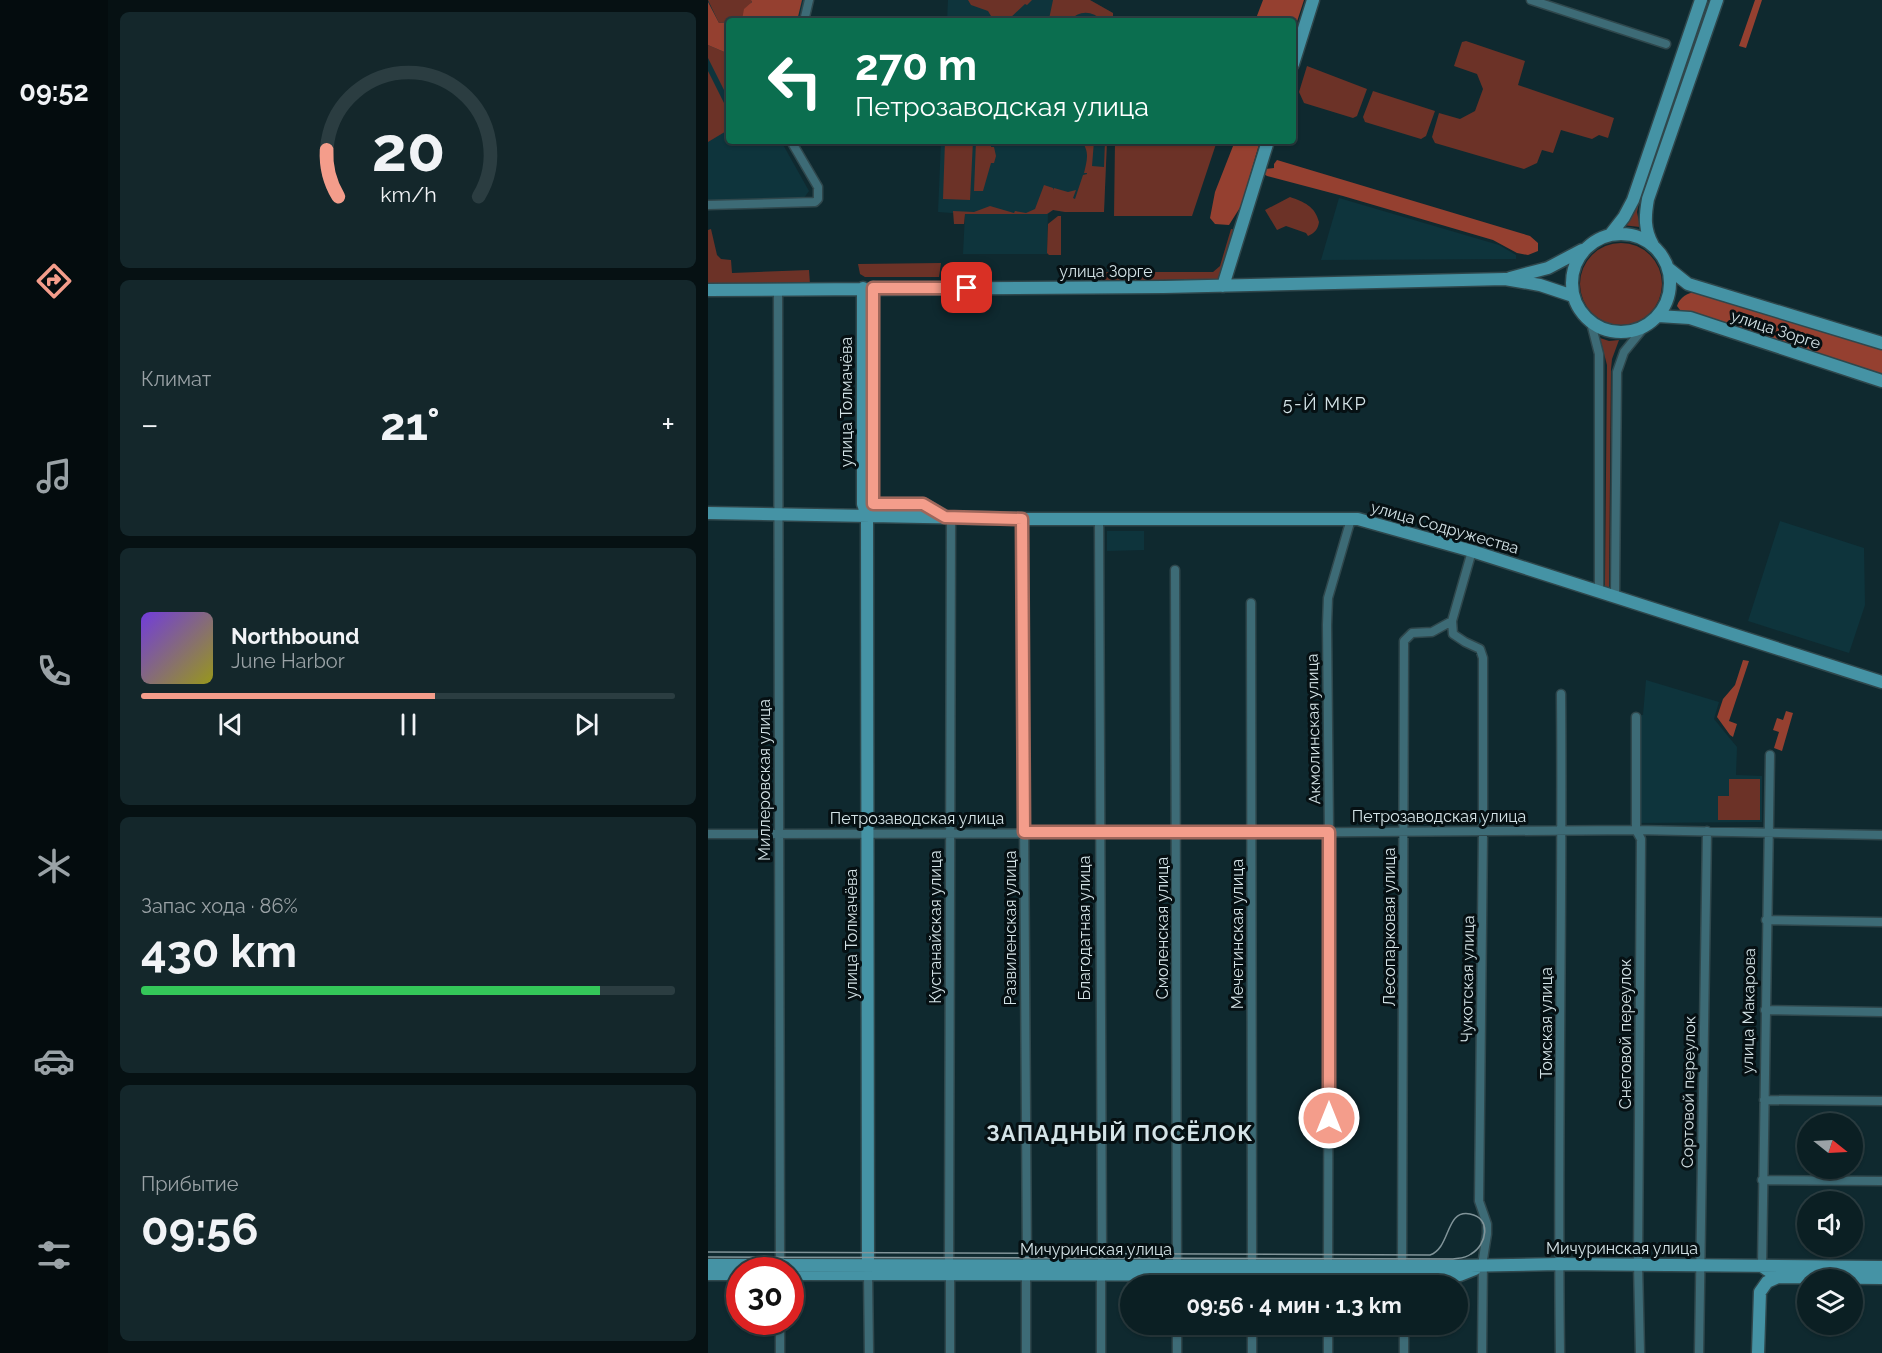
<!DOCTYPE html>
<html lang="ru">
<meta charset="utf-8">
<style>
body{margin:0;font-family:Raleway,sans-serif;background:#14272b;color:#f1f3f6;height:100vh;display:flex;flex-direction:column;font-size:22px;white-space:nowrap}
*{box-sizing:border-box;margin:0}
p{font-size:20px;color:#9aa2a6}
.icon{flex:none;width:33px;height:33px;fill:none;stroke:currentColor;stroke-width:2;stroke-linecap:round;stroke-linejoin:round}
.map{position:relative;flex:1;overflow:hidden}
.sheet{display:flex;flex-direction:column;gap:12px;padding:12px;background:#061113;width:600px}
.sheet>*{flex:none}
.top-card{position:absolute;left:18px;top:18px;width:570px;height:126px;border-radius:6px;box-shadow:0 2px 4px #0004,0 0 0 2px #2b3d41;background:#0b6e4f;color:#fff;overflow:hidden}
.needle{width:39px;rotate:108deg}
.controls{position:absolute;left:1089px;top:1113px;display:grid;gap:12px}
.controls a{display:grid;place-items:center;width:66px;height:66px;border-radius:50%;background:#0b1f23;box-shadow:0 2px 4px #0004,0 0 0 2px #2b3d41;font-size:30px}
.speed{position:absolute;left:18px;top:1257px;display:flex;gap:12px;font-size:30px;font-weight:700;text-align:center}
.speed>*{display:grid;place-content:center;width:78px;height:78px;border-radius:50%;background:#0b1f23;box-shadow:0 2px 4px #0004,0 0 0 2px #2b3d41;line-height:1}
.speed .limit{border:9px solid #d22;background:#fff;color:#111}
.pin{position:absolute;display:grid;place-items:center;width:51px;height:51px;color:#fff;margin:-26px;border-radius:12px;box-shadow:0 3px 9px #0006}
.me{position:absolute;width:66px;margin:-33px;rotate:0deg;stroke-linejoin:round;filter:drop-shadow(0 0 4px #0008)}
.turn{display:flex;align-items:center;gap:21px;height:126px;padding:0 30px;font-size:27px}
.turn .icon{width:78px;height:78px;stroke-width:2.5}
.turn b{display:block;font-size:42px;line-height:51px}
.big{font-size:45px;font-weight:700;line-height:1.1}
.sheet .card{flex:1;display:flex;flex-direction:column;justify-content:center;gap:9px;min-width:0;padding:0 21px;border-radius:9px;background:#14272b}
.sheet .dial{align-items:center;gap:0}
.dial svg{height:156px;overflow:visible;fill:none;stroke:#2b3d41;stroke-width:7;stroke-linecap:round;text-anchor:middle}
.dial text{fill:#f1f3f6;stroke:none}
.song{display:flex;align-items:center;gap:18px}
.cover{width:72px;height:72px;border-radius:9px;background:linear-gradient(135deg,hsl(260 70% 55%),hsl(60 70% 35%))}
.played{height:6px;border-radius:3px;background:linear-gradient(90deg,#f49d8b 55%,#2b3d41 55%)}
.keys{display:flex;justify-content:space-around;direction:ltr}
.heat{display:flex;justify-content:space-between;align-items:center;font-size:33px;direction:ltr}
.charge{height:9px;border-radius:4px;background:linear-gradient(90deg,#34c759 86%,#2b3d41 0)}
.trip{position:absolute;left:412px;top:1275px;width:348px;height:60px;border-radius:30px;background:#0b1f23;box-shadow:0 2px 4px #0004,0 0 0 2px #2b3d41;font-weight:700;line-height:60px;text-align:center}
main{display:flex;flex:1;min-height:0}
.menu{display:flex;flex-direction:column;width:108px;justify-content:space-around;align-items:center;background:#040c0e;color:#9aa2a6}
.menu .icon{width:42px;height:42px}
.menu .current{color:#f49d8b}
.menu b{font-size:27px;color:#f1f3f6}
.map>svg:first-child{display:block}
.built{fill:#0e343c}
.green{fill:#6c3227}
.forest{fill:#954030}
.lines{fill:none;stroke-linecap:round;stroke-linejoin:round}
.street-casing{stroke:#2f474c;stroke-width:11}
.secondary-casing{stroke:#2f474c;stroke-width:15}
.street{stroke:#3d6b76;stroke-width:8}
.secondary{stroke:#4593a5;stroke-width:12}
.tram{stroke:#819499;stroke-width:1.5}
.route-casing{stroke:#9f665a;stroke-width:15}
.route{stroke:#f49d8b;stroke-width:10}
.labels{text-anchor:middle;stroke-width:6;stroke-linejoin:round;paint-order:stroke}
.street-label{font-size:16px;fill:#d4e3e7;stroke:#061013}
.neighbourhood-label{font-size:18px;letter-spacing:1.5px;fill:#d4e3e7;stroke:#061013}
.district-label{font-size:22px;font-weight:bold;letter-spacing:1.5px;fill:#d4e3e7;stroke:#061013}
</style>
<main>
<nav class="menu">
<b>09:52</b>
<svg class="icon current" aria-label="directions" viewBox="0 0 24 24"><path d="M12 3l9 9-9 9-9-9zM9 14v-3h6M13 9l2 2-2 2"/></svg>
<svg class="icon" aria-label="music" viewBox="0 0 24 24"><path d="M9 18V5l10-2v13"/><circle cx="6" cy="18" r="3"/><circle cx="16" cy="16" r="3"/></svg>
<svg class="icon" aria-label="phone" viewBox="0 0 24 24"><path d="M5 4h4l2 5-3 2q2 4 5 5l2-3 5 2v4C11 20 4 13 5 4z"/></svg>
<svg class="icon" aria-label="climate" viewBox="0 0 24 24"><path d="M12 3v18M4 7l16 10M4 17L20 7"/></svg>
<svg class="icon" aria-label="car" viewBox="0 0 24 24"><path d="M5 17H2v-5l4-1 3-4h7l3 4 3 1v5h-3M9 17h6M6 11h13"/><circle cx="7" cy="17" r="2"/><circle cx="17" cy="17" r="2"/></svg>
<svg class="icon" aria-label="filters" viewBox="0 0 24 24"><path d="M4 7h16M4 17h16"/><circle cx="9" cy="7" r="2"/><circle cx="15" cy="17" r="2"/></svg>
</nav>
<section class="sheet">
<div class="card dial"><svg viewBox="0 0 100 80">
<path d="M14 69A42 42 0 1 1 86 69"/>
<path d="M14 69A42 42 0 0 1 8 45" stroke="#f49d8b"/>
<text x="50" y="56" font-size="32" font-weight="700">20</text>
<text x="50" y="72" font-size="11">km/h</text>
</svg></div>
<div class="card"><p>Климат</p>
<div class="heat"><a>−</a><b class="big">21°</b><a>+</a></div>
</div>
<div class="card">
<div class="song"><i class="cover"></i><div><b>Northbound</b><p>June Harbor</p></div></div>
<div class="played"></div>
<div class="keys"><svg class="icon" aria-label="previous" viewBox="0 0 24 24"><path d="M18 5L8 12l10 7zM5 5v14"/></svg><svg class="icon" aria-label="pause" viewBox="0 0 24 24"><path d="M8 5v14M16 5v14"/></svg><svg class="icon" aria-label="next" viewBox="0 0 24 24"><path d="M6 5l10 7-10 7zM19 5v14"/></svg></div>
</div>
<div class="card"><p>Запас хода · 86%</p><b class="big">430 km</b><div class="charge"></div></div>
<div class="card"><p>Прибытие</p><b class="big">09:56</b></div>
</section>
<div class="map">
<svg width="1174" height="1353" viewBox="0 0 1174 1353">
<rect width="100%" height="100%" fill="#0f292f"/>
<path class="built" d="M0 0H96L91 21H21V141H73L101 191 93 202 0 203Z
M240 0H382L405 13V21H239Z
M233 141H399L396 212H357L345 210 340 214 339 254H255L257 214 230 212Z
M631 198 791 245 808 255V259L613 260Z
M1072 521 1156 548 1157 605 1141 653 1040 621Z
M399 531H436V550L399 551Z
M938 680 1011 702 1006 719 1029 747 1028 775 1054 776V822L931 823V715H935Z"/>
<path class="green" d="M0 0H43L44 1 34 20 11 23Z
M260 0H324L319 5 317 4 299 21H286L280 11 263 5Z
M345 0H382L405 13V21H394C385 10 370 10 362 21H344L341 19Z
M758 41 817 61 810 85 906 118 900 138 891 135 884 139 853 130 845 153 834 150 829 163 816 169 727 143 724 137 731 113 752 119 767 111 775 89 769 74 746 66 754 42Z
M0 45 21 54V100L0 58Z
M599 66 659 89 649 116 645 118 596 103 591 92Z
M0 71 21 113 20 130 0 142Z
M972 76 976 77 931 203 929 212 932 227 914 225Z
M665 91 727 111 718 136 713 139 657 122 655 117Z
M237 141H265L262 200 235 199Z
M268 141H285V144L283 145V147H286L288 156 286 163H283L275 191H266Z
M373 141H386L384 166 396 167 397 141H399L396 212H357L345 210 339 214H257L256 224H246L245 211 266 212 282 206 306 213 307 211 318 213 327 209 336 185 345 188V190L346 188 360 192 368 190 365 198 367 199 375 175 379 174V173H376C379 160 382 151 373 141Z
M407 141H509L484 216H406Z
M582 197C596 202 607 206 611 222 610 229 607 233 600 236L598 233 578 226 569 230 557 210Z
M350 216H353V255H341L339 253 340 224Z
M3 229 9 255 13 259 23 260 24 273 101 270 102 284 0 286V230Z
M523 229 529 230 515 275 510 279 378 281 373 278V272H505L512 266Z
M872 284a41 41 0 1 1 82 0a41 41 0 1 1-82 0Z
M233 263 231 277H157L152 274 150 264Z
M892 338 901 341 911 340 904 359 903 369 901 588H897V581L899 365Z
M1021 779H1052V820H1010V796H1021Z"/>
<path class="forest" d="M43 0H94L89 21H25L34 20 36 9 44 2Z
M555 0H596L585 34V21H547Z
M1047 0H1054L1038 48 1031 46Z
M0 2 11 23 21 22V54L0 45Z
M527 141H552L533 206 521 225 507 224 502 218 507 192Z
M569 160 822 236 830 243V251L820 255 809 253 785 240 635 196 559 176 556 174 557 169 566 168V164Z
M988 292 1174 347V375L972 310 969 306C972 297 979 293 988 292Z
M1035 660 1041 661 1021 721 1029 724 1025 737 1022 735 1009 717 1015 699 1027 685Z
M1078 711 1085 713 1074 751 1066 748 1071 732 1065 730 1069 718 1075 720Z"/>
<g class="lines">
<defs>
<path id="street" d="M823 0 958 44
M96 21 101 0
M0 205 107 202 110 199V187L83 141
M70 290 72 1270
M883 323 891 354V592
M314 519 319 1265
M391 519 394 1265
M764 551 744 621 745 634 757 642 772 649 775 658V831L771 1201 779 1224V1234L775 1259 774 1353
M467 570 469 1286
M907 596 909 372 916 352 938 325
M543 603 544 1266
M928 717V830L933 839 930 1264 932 1353
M0 834 544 833 928 830 1174 835
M1058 920 1174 922
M1057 1010 1174 1012
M1056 1100 1174 1101
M1054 1180 1174 1181
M241 1265 243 517
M620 1266 621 832 619 625 620 598 643 519
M694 1266 696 641 704 633 724 632 744 621
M1054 1266 1062 755
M160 1274 161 1353
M393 1274V1353
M242 1275V1353
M318 1275V1353
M544 1275V1286
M620 1286V1276
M696 1286 697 1276
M469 1324V1353
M544 1324V1353
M620 1324V1353
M72 1353V1322
M696 1353V1324
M852 1353C849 1133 855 913 853 694
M991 1353 999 831"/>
<path id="secondary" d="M585 64 605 0
M864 283a49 49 0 1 1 98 0a49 49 0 1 1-98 0Z
M902 235 916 217 925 200 993 0
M945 245C936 230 937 216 940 199L1009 0
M960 268 980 284 1174 343
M802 278 840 268 874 250
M515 286 560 141
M155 288V504L159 515 160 1274
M0 290 456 287 797 279 832 285 865 296
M950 316 982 318 1174 381
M158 504H215L236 516
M0 513 320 519H650L764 551 1174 682
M159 515 164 504 165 288
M0 1265 748 1266 851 1264 1174 1267
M1055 1267 1070 1277 1174 1278
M0 1274H32
M82 1274 752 1275 767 1269
M1050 1353 1052 1292 1059 1282 1070 1277"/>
</defs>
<use href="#street" class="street-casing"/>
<use href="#secondary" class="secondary-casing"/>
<use href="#street" class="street"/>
<use href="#secondary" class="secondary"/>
<path class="tram" d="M0 1252 722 1255C743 1248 737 1209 762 1214 784 1218 779 1245 763 1254 758 1258 752 1258 745 1259L0 1257"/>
</g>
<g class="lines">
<defs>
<path id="route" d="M259 288H165V504H215L237 517 314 519 316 832H621V1118"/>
</defs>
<use href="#route" class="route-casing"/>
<use href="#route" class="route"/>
</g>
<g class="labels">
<g class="street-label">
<text x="398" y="277">улица Зорге</text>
<text transform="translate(1068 329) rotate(18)" y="6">улица Зорге</text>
<text transform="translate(138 402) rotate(-90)" y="6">улица Толмачёва</text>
<text transform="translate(737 527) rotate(16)" y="6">улица Содружества</text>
<text transform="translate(605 729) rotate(-91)" y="6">Акмолинская улица</text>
<text transform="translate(56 780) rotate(-90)" y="6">Миллеровская улица</text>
<text x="731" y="822">Петрозаводская улица</text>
<text x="209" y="824">Петрозаводская улица</text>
<text transform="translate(227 927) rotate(-90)" y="6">Кустанайская улица</text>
<text transform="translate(681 927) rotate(-90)" y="6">Лесопарковая улица</text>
<text transform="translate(302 928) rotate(-90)" y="6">Развиленская улица</text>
<text transform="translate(376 928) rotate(-90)" y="6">Благодатная улица</text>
<text transform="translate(454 928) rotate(-90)" y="6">Смоленская улица</text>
<text transform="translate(143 934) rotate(-90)" y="6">улица Толмачёва</text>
<text transform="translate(529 934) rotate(-90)" y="6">Мечетинская улица</text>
<text transform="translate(759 979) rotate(-89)" y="6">Чукотская улица</text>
<text transform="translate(1040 1011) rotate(-89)" y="6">улица Макарова</text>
<text transform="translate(838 1023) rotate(-90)" y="6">Томская улица</text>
<text transform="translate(917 1034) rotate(-90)" y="6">Снеговой переулок</text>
<text transform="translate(980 1092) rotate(-89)" y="6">Сортовой переулок</text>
<text x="914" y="1254">Мичуринская улица</text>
<text x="388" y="1255">Мичуринская улица</text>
</g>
<g class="neighbourhood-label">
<text x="617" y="410">5-Й МКР</text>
</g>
<g class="district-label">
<text x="412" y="1141">ЗАПАДНЫЙ ПОСЁЛОК</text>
</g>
</g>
</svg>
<div class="controls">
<a><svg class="needle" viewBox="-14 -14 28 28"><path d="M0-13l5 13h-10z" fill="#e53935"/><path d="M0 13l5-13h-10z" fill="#9aa2a6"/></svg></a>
<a><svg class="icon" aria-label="sound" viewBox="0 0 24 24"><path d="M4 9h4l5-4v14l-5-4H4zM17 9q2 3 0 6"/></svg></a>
<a><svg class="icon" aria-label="layers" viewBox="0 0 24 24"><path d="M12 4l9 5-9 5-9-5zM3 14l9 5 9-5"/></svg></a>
</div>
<div class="speed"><div class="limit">30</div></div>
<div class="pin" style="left:259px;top:288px;background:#d93025"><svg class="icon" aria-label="arrive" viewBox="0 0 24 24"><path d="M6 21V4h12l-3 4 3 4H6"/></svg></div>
<svg class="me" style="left:621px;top:1118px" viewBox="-20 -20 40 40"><circle r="17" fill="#f49d8b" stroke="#fff" stroke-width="3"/><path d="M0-11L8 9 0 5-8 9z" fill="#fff"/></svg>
<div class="trip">09:56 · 4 мин · 1.3 km</div>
<div class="top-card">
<div class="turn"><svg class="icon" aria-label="left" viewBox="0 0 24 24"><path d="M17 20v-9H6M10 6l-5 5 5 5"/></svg><div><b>270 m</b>Петрозаводская улица</div></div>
</div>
</div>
</main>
